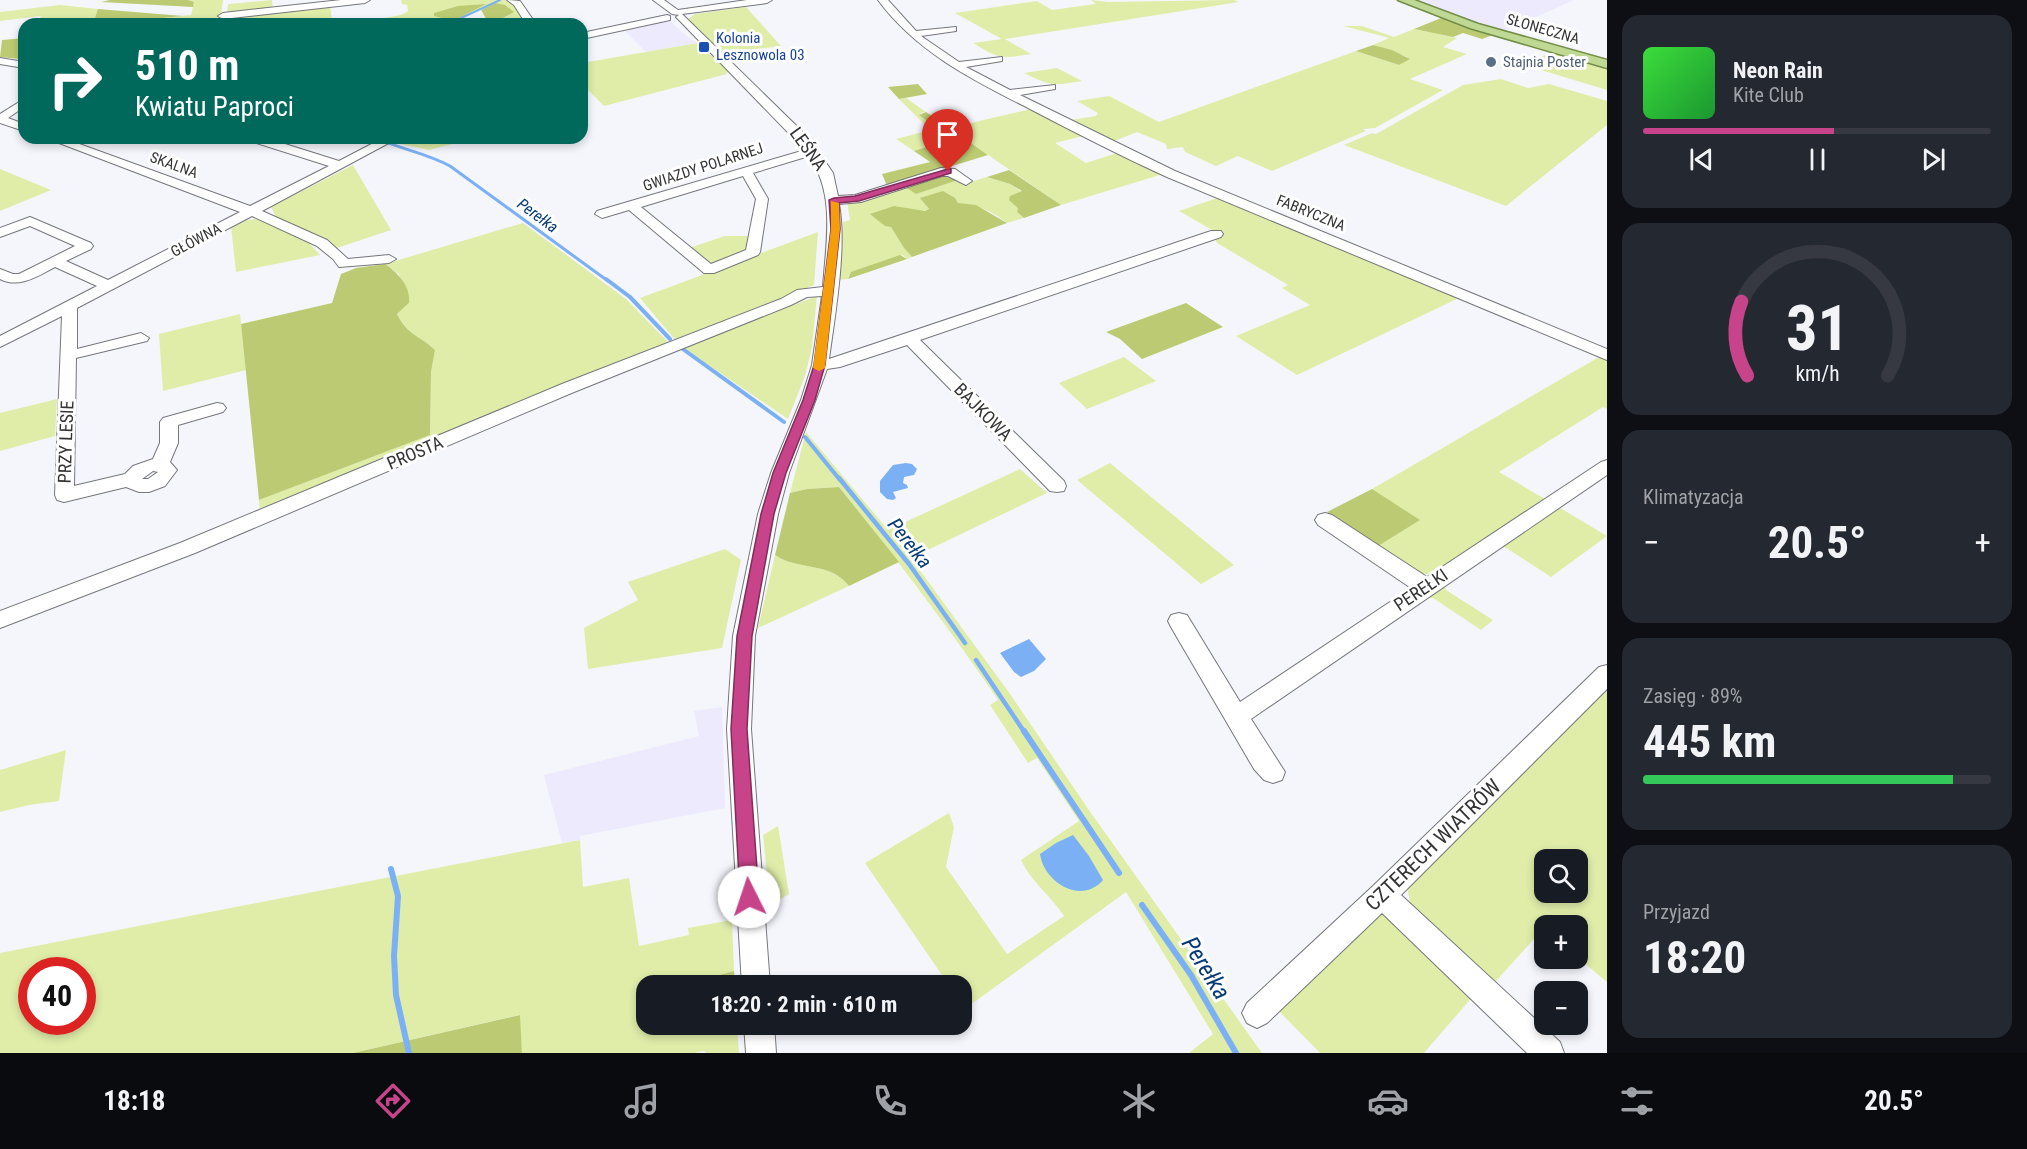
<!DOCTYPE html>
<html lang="pl">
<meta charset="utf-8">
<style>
body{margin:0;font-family:"Roboto Condensed",sans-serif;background:#242831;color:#f1f3f6;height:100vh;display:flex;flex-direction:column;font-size:22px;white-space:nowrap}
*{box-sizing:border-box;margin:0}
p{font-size:20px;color:#9ea1a6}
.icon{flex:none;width:33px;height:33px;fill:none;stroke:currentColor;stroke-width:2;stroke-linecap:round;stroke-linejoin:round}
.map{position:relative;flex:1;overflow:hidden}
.drawer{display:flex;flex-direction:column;gap:15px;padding:15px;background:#0d0f14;width:420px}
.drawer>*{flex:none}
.banner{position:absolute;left:18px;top:18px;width:570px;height:126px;border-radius:18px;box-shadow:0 3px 9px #0003;background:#00695c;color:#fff;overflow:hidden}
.buttons{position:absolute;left:1534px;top:849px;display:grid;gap:12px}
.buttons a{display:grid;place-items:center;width:54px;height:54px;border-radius:12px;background:#171b24;box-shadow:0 3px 9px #0003;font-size:30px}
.speed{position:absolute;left:18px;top:957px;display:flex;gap:12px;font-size:30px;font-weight:700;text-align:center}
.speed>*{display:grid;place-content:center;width:78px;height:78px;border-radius:50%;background:#171b24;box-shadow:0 3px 9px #0003;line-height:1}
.speed .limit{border:9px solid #d22;background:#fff;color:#111}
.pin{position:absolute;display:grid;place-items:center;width:51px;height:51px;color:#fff;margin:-62px -26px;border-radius:50% 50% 50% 0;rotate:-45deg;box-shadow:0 0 6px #0007}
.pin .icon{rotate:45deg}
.me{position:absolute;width:66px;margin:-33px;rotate:356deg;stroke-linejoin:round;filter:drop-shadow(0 0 4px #0008)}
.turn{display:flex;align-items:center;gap:21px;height:126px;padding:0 18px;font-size:27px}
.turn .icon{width:78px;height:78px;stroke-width:2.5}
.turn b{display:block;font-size:42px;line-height:51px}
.big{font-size:45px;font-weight:700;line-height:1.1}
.drawer .card{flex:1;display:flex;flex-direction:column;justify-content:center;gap:9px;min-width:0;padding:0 21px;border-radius:18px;background:#242831}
.drawer .dial{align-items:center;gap:0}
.dial svg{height:156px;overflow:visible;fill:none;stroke:#363941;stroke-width:7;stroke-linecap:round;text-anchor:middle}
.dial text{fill:#f1f3f6;stroke:none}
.song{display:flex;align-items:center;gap:18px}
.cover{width:72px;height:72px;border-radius:9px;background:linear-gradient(135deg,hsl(120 70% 55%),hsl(130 70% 35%))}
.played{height:6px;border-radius:3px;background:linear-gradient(90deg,#c7448a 55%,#363941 55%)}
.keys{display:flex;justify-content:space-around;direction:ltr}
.heat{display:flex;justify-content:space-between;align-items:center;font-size:33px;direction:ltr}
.charge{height:9px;border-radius:4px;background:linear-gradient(90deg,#34c759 89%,#363941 0)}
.trip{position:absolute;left:636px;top:975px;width:336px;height:60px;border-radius:18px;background:#171b24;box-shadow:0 3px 9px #0003;font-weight:700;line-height:60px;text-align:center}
.dock{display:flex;height:96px;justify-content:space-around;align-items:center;background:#090b0e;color:#9ea1a6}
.dock .icon{width:42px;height:42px}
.dock .selected{color:#c7448a}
.dock b{font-size:27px;color:#f1f3f6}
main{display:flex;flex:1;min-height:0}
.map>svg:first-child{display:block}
.industrial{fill:#eceafc}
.green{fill:#dfeda9;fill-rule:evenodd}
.forest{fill:#bccb73}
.water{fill:#7cb0f4}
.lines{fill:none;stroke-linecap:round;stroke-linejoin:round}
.stream-far4{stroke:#7cb0f4;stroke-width:2}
.stream-far3{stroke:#7cb0f4;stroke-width:3}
.stream-far2{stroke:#7cb0f4;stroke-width:4}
.stream-far1{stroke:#7cb0f4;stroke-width:4.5}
.stream{stroke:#7cb0f4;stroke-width:6}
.minor-casing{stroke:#76777c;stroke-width:2}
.major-casing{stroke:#728e46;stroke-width:3}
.minor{fill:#fff;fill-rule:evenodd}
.major{fill:#bfd995;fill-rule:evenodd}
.route{fill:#c7448a;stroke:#812c5a;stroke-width:1.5}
.slow{fill:#f59e0b}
.transit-dot{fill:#1a4fb4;stroke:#fff;stroke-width:2}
.service-dot{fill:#5c6f8a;stroke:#fff;stroke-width:2}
.labels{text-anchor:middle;stroke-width:6;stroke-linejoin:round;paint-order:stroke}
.far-street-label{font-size:15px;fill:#343436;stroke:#fff}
.far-transit-label{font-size:15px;fill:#164399;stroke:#fff;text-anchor:start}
.far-service-label{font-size:15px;fill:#4e5e75;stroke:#fff;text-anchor:start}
.far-water-label{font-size:16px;font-style:italic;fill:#043a76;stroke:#fff}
.street-label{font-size:18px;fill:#343436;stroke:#fff}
.water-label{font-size:20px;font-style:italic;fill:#043a76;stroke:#fff}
.near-street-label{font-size:21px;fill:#343436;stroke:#fff}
.near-water-label{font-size:24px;font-style:italic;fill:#043a76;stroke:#fff}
</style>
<main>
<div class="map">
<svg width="1607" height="1053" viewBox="0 0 1607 1053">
<rect width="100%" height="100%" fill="#f5f6fc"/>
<path class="industrial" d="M1417 0H1574L1504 31 1443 11Z
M661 21 671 22 689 38 698 43 646 52 625 31Z
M722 707 725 808 580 836V840L562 843 544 775 699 736 694 711Z"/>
<path class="green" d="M188 0H223L220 21 216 24H160L161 21 110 24 191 15 194 2Z
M272 0 273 9 227 12 228 4Z
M401 0H509L515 3 529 24H489L488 22 508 16 495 3 451 24 422 22 352 24 401 15 408 11 407 5 402 4Z
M1091 0 1108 2 1234 0 1239 2 1005 39 1031 54C1001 59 999 59 973 43L1002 39 955 13 1037 1 1052 10 1096 4Z
M60 5 98 9 95 20 37 24 41 16 0 21V12Z
M330 6 332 19 309 24H225L226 18Z
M746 7 781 46 730 52 725 56 688 19 695 14Z
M1344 26H1362L1394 37 1414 29 1457 38 1443 47 1467 54 1410 79 1443 90 1375 128 1363 129 1366 131 1272 171 1238 156 1216 166 1185 152 1183 147 1167 149 1166 144 1137 132 1112 142 1070 120 1096 116 1098 113 1077 101 1109 96 1159 122 1356 51 1399 65 1408 57 1373 45 1389 38Z
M698 43 729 72 726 73 727 74 604 106 582 84V63Z
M1550 52 1607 67V90L1531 67 1529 64Z
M1057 68 1082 81C1053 86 1050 86 1024 73Z
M1501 79 1528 88 1549 84 1607 101V125L1506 206 1344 145 1372 133 1376 134 1463 85Z
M906 98 926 112 920 113 952 139 914 151 896 139 930 130 899 99Z
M1031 109 1083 136 1055 143 1086 163 1117 153 1163 174 1061 205 949 128Z
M406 138H476L429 150 396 143Z
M353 165 391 230 334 249 278 221 271 207Z
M0 169 51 190 0 211Z
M987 177 1010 184 1022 192 1011 196 1018 208 1017 212 1024 218 1007 223C979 201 960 203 926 205L929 210 873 215 885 226H891L904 248 912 257 907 259 903 255 849 275 848 279 837 280 843 222 850 220 847 202 905 187 916 194 958 180 964 184Z
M1220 197 1461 297 1297 375 1236 336 1310 305 1282 288 1288 285 1217 243 1214 237 1219 234 1179 211Z
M257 219 308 242 320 255 236 272 231 227 247 220Z
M523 223 626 299 669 343 260 515 259 500 430 435 431 372 435 350C417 334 409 336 397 314L409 303 399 274 385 264Z
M818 232 814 285 676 341 640 298Z
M725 236H749L747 254C714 266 717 272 689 248Z
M817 296 812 347 805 376 788 419 682 347Z
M240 314 246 370 163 391 159 334Z
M1124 357 1156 381 1087 409 1059 383Z
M1599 357 1607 361V409L1603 407 1499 472 1545 499 1431 575 1421 573 1378 546 1372 489Z
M57 399 55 436 0 451V413Z
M806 432 888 530 1020 469 1047 493 911 558 1010 694 1091 813 1262 1053H1189L1213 1034 1126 892 962 1011V986L940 985 946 981 865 863 949 813 954 827 946 867 1007 954 1064 916C1051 896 1031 882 1021 860L1079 821 1037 758 1028 763 990 705 998 700C948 626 894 556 839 487L807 489 790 493Z
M1110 463 1234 565 1201 584 1077 480Z
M1557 506 1607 536 1551 577 1500 544Z
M725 549 741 560 722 648 588 669 584 628 638 600 628 582Z
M775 555C798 571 830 561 849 586L758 628Z
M1444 583 1446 590 1493 620 1481 630 1433 598H1426Z
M1607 683V982L1578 958V926H1545V932L1542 930 1495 982 1410 902 1406 881ZM1545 860H1578V892H1545Z
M66 750 59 801 29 805 0 812V770Z
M778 826 789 894 770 905 763 835Z
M580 840 583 887 629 878 639 946 689 935 688 928 732 920 734 971 695 982V985L646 986V1024H723L737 1028 739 1053H707L704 1051 694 1053H522L519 1015 353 1053H0V953ZM32 970H82V1022H32Z
M1379 910 1474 995 1424 1053H1320L1275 1007Z"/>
<path class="forest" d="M110 0H188L194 2 193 7 101 2Z
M495 3 505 5 514 12 501 19 488 22 481 10Z
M486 4 453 21 434 16V13L458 6Z
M98 9 183 16 102 24 99 23 101 18H95Z
M1441 18 1493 35 1482 39 1463 33 1453 37 1414 29Z
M24 38V51L20 59 0 57 2 40Z
M1373 45 1392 50 1410 59 1399 65 1356 51Z
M918 84 927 94 899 99 888 87Z
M926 112 988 155 887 186 882 174 930 162 914 151 951 139 919 115Z
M1009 170 1061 205 1024 218 1017 212 1018 208 1009 200 1010 196 1022 191 1010 184 987 177Z
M943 175 958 180 916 194 905 187Z
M943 191 955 198 958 203 976 205 1007 223 912 257 904 248 891 227 885 226 870 214 894 206 925 211 929 209 920 198Z
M900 255 907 259 848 279 851 272Z
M385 264C398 273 411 286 409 303L397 314C408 336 418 334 435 350L431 372 430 435 259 500 241 324 332 303 341 274 356 268Z
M1186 303 1223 327 1142 359 1120 339 1106 332Z
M839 487 899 562 849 586C830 561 798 571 775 555L790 493 807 489Z
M1372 489 1420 520 1378 546 1327 512Z
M734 971 735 985H695L694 982Z
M520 1015 522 1053H353Z"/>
<path class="water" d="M906 463 912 464 917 469 914 475 904 477 903 483 907 485 908 488 893 492 896 498 893 500 887 499 880 492V481L893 465Z
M1029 639 1046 659 1034 671 1021 677 1014 672 1000 653Z
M1073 835 1089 856 1103 880C1082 905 1044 883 1040 854L1056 843Z"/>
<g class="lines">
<path class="stream-far4" d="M1453 15 1476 23
M448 24 500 0"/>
<path class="stream-far3" d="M376 138C400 149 426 153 450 166L608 281"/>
<path class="stream-far2" d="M606 279 630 297 670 339
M680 347 784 422
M805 437 840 480"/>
<path class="stream-far1" d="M839 478 909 564 965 643
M976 660 1025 733"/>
<path class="stream" d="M1024 731 1119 873
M391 869 398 896 394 956 396 995 409 1053
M1142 905 1191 975 1236 1053"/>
<defs>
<path id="minor" d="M341 0H370L365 3 223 19 218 16 223 13Z
M507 0 520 1 536 24H526L514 5Z
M653 0H664L678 10 747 0H772L767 3 682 14 810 139 833 173 838 196 855 195 941 168 955 169 972 181 966 185 948 176H942L861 202 839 204C847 247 835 315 829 359L1211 231H1221L1223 234 1221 237 920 340 1064 481 1066 486 1064 491 1057 492 1050 491 907 345 840 367 827 369 789 473 778 514 755 636 751 729 770 986H742L727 729 733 636 758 514 771 473 801 400 812 365 822 296 807 297 791 305 574 392 195 553 0 628V611L180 543 562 384 781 299 797 290 823 287C826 242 836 195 809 156L753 173 768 199 760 252 758 255 714 273H704L629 210 602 218 595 214 597 211 805 150 678 19 676 17 679 15 672 14ZM743 176 756 199 746 250 711 264 641 207Z
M878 0H888L916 31 956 27V31L921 36 959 62 1002 57V61L966 67 1010 90 1055 85V89L1020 95 1175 171 1607 349V360L1167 177C1121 156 1076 133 1032 110 975 81 917 53 878 0Z
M667 15 670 16V20L582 39V33Z
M0 58 24 62V68L0 64Z
M24 99V107L8 118 24 124V131L0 123V114Z
M46 138H63L250 206 329 166 250 141 248 138H266L339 161 383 138H398L262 211 327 240 348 259 389 255 396 259 389 263 339 267 333 259 317 246 252 216 77 308V349L141 333 149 338 147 341 76 358 74 486 125 474 133 466 153 459 160 443V422L163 418 217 403 223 404 226 408 223 412 178 425V443L170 462 177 470 165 486 149 492H139L126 487 64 502 57 500 55 495 62 316 0 347V336L97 286 55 267C38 276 19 289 0 279V269L13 274H19L75 246 30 226 0 237V228L30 217 91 243 93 246 91 249 66 261 108 280 240 212ZM153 471 158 472 148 479H142Z
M1607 460V475L1251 719 1285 772 1282 780 1273 783 1264 780 1254 769 1171 627 1168 621 1171 615 1179 613 1187 615 1240 702 1411 588 1318 525 1315 520 1318 515 1325 513 1332 515 1427 577 1601 462Z
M1607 665V689L1401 895 1560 1042 1564 1053H1527L1382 913 1267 1023 1257 1028 1247 1023 1242 1013 1247 1003 1373 886 1599 667Z
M744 1024H774L776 1053H746Z"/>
<path id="major" d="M1398 0H1414L1478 24 1607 60V68L1470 28Z"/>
</defs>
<use href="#minor" class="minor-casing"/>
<use href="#major" class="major-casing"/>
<use href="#minor" class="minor"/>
<use href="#major" class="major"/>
</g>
<path class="route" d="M948 169H951V173L859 201 839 203 840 229 825 365 815 400 786 473 774 514 752 636 747 729 759 897 756 903 749 906 743 903 740 897 731 729 737 636 761 514 773 473 803 400 814 365 831 229 829 200 834 198 855 196Z"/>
<path class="slow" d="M831 201 839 203 840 229 825 368 819 371 813 368 831 229Z"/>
<rect class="transit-dot" x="698" y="41" width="12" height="12" rx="3"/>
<circle class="service-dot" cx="1491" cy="62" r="6"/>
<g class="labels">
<g class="far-street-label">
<text transform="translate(1543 29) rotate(16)" y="5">SŁONECZNA</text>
<text transform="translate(174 165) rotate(20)" y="5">SKALNA</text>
<text transform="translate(703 167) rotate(-18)" y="5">GWIAZDY POLARNEJ</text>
<text transform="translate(1311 213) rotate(22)" y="5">FABRYCZNA</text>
<text transform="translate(196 240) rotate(-28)" y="5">GŁÓWNA</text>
</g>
<g class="far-transit-label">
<text x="716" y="43">Kolonia<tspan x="716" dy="17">Lesznowola 03</tspan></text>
</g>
<g class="far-service-label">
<text x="1503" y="67">Stajnia Poster</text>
</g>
<g class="far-water-label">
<text transform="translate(538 215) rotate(36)" y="6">Perełka</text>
</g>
<g class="street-label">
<text transform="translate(808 149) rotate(54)" y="6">LEŚNA</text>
<text transform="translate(983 412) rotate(45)" y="6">BAJKOWA</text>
<text transform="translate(66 442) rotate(-88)" y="6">PRZY LESIE</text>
<text transform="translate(415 453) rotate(-23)" y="6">PROSTA</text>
<text transform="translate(1421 590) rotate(-34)" y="6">PEREŁKI</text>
</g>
<g class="water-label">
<text transform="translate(910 543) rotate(52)" y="7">Perełka</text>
</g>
<g class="near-street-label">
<text transform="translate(1433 845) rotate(-44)" y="7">CZTERECH WIATRÓW</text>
</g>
<g class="near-water-label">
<text transform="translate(1206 968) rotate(58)" y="8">Perełka</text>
</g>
</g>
</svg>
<div class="buttons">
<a><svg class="icon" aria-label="search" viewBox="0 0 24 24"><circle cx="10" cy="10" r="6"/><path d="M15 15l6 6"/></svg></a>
<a>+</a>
<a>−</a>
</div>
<div class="speed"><div class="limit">40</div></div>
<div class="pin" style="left:948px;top:171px;background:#d93025"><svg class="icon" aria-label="arrive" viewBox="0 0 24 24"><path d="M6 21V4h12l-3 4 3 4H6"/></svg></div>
<svg class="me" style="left:749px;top:897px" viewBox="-20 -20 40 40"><circle r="19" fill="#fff"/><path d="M0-13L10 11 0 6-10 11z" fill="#c7448a"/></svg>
<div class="trip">18:20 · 2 min · 610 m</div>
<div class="banner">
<div class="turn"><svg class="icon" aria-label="right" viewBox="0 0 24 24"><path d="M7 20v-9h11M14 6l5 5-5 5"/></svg><div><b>510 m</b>Kwiatu Paproci</div></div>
</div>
</div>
<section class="drawer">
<div class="card">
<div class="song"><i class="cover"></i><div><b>Neon Rain</b><p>Kite Club</p></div></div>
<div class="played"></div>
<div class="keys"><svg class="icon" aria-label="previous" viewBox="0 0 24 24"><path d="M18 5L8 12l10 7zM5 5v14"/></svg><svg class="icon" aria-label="pause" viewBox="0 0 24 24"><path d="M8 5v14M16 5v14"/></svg><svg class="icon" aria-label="next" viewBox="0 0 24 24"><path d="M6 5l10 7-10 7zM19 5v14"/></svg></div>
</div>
<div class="card dial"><svg viewBox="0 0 100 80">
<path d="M14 69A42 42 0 1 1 86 69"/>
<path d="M14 69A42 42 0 0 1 11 31" stroke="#c7448a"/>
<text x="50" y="56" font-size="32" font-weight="700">31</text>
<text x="50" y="72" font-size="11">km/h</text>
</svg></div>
<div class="card"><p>Klimatyzacja</p>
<div class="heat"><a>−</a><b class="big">20.5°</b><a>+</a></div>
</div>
<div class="card"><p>Zasięg · 89%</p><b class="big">445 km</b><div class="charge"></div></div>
<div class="card"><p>Przyjazd</p><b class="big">18:20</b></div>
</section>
</main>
<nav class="dock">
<b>18:18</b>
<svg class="icon selected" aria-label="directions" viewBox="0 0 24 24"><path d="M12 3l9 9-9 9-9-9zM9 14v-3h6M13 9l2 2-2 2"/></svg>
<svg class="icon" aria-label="music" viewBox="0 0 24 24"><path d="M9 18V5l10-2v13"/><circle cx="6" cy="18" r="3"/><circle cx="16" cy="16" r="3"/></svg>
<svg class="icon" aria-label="phone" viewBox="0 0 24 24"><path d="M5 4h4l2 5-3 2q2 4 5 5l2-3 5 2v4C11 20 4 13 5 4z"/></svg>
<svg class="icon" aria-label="climate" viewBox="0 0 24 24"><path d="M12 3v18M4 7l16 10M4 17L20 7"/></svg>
<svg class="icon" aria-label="car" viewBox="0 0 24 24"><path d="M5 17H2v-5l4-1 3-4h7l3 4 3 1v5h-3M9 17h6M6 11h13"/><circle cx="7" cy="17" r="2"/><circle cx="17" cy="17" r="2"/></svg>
<svg class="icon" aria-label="filters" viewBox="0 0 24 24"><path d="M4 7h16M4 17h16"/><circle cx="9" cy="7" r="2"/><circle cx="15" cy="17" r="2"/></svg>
<b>20.5°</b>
</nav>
